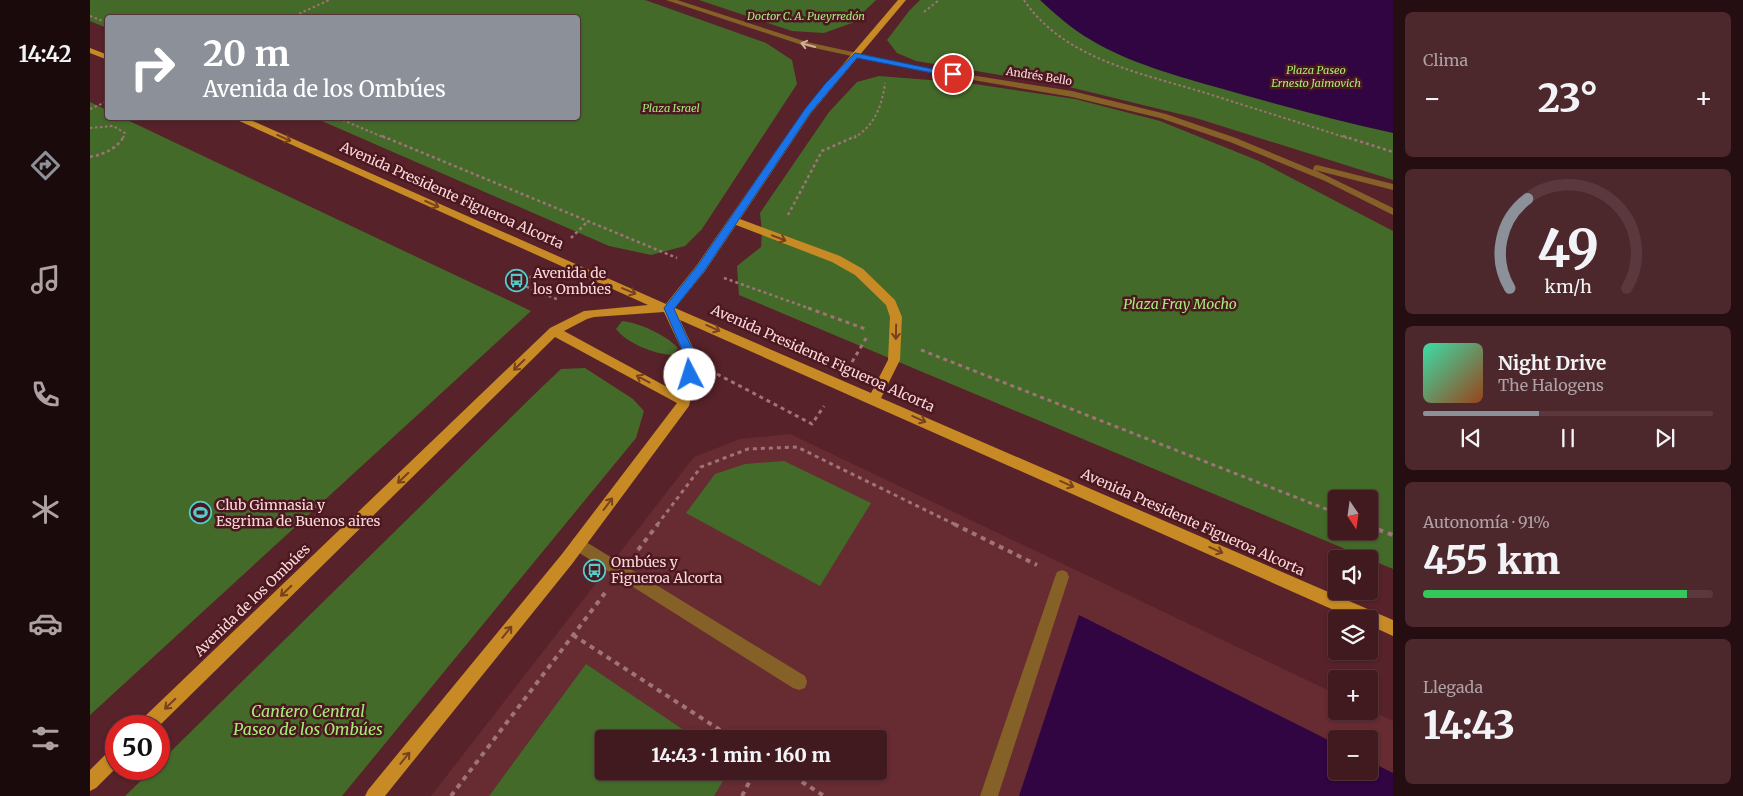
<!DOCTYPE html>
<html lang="es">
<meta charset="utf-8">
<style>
body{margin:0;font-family:Merriweather,serif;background:#4c272c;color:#f1f3f6;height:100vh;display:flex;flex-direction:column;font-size:19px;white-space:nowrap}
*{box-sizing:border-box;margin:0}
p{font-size:16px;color:#aea1a4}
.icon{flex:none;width:28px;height:28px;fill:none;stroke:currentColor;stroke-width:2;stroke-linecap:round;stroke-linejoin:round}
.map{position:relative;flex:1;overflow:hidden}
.drawer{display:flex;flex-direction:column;gap:12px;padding:12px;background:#240e11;width:350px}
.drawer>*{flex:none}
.guide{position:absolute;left:15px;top:15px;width:475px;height:105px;border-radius:5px;box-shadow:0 1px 4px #0004,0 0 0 1px #5a383d;background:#8c9099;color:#fff;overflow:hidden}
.needle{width:32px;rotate:167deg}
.fabs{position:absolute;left:1238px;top:490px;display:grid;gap:10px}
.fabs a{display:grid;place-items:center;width:50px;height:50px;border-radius:5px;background:#411a1f;box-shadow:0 1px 4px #0004,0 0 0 1px #5a383d;font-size:25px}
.speed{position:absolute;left:15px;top:715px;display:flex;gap:10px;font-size:25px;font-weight:700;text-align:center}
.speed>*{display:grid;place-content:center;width:65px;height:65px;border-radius:50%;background:#411a1f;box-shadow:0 1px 4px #0004,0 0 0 1px #5a383d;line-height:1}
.speed .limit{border:8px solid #d22;background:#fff;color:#111}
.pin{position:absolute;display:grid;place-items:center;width:42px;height:42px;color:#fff;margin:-21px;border:2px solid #fff;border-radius:50%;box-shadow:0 1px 5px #0007}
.me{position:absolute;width:55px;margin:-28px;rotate:355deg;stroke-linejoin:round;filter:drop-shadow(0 0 4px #0008)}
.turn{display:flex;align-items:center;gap:18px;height:105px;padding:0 15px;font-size:22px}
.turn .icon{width:65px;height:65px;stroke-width:2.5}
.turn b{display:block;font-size:35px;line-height:42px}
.big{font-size:38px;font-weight:800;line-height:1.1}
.drawer .widget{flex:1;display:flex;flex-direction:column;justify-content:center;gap:8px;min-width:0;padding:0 18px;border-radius:8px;background:#4c272c}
.drawer .dial{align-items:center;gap:0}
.dial svg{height:130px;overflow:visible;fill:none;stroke:#5a383d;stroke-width:7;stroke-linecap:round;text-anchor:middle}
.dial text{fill:#f1f3f6;stroke:none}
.song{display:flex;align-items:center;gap:15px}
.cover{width:60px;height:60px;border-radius:8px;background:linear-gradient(135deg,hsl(160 70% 55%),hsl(20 70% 35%))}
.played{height:5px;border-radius:2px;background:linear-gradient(90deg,#8c9099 40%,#5a383d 40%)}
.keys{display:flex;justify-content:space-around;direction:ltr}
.heat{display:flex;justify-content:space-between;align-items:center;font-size:28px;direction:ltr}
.charge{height:8px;border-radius:4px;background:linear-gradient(90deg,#34c759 91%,#5a383d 0)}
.trip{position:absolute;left:505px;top:730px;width:292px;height:50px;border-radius:5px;background:#411a1f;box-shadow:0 1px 4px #0004,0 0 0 1px #5a383d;font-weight:800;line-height:50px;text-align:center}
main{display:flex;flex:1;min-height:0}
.dock{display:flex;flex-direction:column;width:90px;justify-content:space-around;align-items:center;background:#1a0a0c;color:#aea1a4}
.dock .icon{width:35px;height:35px}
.dock .current{color:#8c9099}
.dock b{font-size:22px;color:#f1f3f6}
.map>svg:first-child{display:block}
.built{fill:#672b32;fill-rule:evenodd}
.green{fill:#446a29;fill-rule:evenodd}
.water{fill:#300541}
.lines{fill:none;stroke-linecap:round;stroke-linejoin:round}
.path-far3{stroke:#a07378;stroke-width:2;stroke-dasharray:2.5 2.5;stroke-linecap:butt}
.path-far2{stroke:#a07378;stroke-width:2.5;stroke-dasharray:3 3;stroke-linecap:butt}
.path-far1{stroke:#a07378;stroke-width:3;stroke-dasharray:4 4;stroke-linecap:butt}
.path{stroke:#a07378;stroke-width:4;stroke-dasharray:5 5;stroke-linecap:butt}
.minor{fill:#856027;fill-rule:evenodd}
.major{fill:#c78a24;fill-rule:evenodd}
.oneway{stroke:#d2ae9b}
.oneway2{stroke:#774021}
.route{fill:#1a73e8;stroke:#114b97}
.labels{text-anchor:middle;stroke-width:5;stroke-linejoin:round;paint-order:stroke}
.far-park-label{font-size:11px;font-style:italic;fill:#a5ec78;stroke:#4c1820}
.far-street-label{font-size:11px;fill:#fbd8da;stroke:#4c1820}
.street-label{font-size:14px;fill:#fbd8da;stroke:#4c1820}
.poi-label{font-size:14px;fill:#fbd8da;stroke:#4c1820;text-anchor:start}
.park-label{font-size:14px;font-style:italic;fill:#a5ec78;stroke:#4c1820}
.near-park-label{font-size:16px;font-style:italic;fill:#a5ec78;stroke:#4c1820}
</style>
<main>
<nav class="dock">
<b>14:42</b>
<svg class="icon current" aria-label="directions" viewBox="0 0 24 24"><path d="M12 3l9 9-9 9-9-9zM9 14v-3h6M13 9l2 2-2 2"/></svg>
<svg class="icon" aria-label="music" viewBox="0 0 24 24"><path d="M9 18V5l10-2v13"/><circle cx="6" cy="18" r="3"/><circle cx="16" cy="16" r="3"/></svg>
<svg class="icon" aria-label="phone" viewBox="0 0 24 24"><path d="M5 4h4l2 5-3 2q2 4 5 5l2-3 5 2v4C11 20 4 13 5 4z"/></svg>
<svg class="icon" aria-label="climate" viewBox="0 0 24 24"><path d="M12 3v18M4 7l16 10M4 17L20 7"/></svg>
<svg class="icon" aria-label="car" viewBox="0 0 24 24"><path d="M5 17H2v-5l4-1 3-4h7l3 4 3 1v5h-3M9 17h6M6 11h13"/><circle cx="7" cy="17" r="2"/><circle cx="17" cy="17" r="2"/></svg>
<svg class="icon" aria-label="filters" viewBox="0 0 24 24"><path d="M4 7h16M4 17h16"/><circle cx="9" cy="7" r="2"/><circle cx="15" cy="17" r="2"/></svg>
</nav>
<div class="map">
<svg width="1303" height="796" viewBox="0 0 1303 796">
<rect width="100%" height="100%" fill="#572229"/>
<path class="built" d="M700 434 1246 694V711L1279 710 1303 721V796H341L604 457 650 439ZM514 739H789V771H514ZM1246 739H1279V771H1246Z"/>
<path class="green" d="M0 0H555L676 43 702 60 707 84 612 229 595 246 561 255 519 246 225 118H488V18H18L17 28 0 21Z
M609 0H786L762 23 734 33 702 31Z
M830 0H1303V180L1106 118 971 85 826 61 807 53 797 40 819 11Z
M789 76 878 83 985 99 1070 121 1169 161 1303 231V569L649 295 647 266 671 247 672 231 670 213 739 112 767 82ZM1246 499H1279V531H1246Z
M0 102 17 110 18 118H33L441 311 0 715Z
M532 321C550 323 576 335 588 348L583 355C564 354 538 344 526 329Z
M495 368 543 399 554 411 546 438 252 796H35L63 769H69V763L453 386 471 369Z
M694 461 781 503 730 586 596 513 625 474 655 464Z
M496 664 607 739H514V771H639L624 796H399Z"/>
<path class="water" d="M950 0H1303V133C1246 121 1189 105 1133 89 1090 77 1039 63 1001 40 982 29 966 15 950 0Z
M989 615 1246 744V771H1279V761L1303 773V796H929Z"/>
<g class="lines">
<path class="path-far3" d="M934 0C974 60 1055 74 1119 94 1165 109 1211 123 1257 138
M834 12 849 0
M0 16 18 23
M200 18 239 0
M0 109 18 101
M248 118 295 138
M0 128 23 126 35 133 33 138
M764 138C785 125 792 106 795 83"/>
<path class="path-far2" d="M292 136 587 258
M1253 136 1303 152
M0 157C14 154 27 149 34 136
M698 215 732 151 766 136
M481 238 498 221
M442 276 432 285 469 300
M634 278 721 309"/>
<path class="path-far1" d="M718 308 778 330
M831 350 1246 513
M762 362 778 335
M627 374 722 424 734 406
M567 525 611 467 658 449 707 447 866 525"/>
<path class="path" d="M864 524 947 565
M1279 526 1303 535
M548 550 568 524
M483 635 644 739
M695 771 734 796
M361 796 515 593
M652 796 665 771"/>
<path class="minor" d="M576 0H587L717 42 836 68 982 91 1076 114 1146 138 1223 170 1224 166 1227 165 1303 184V190L1225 170 1303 208V215L1235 181 1140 142 1070 118 982 97 836 72 715 46Z
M488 537 715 676 717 682 715 688 709 690 703 688 483 549 481 544 483 539Z
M972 570 977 572 979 577 908 796H890L965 577 967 572Z"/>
<path class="major" d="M808 0H816L721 113 650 219 750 256 773 269 805 300 812 317 810 360 791 398 1303 620V636L1279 625V619H1264L590 320 609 361 599 406 482 564 295 796H275L278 790 472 554 587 403 465 337 69 726H49L51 720 460 328 494 311 558 305 147 120 146 118H156L576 304 607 265 715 109ZM646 225 742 262 765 275 796 305 800 317 798 360 781 393 585 308 615 271ZM574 312 597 361 590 394 474 331 497 319 504 317Z
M0 48 18 55V60L0 53Z
M26 747V768L6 788 0 791V770L20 750Z"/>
</g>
<defs><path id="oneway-shaft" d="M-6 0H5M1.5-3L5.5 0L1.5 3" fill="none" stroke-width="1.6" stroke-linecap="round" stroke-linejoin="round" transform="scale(1.25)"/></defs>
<use class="oneway" href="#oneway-shaft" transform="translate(718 45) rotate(-165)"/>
<g class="oneway2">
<use href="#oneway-shaft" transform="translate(194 138) rotate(24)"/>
<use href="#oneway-shaft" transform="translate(342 204) rotate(24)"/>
<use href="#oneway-shaft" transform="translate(689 238) rotate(21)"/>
<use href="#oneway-shaft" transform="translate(539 291) rotate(23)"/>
<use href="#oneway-shaft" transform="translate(623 328) rotate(24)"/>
<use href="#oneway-shaft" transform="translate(806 332) rotate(91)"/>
<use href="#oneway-shaft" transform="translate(429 365) rotate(136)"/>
<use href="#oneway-shaft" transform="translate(553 379) rotate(-152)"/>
<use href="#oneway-shaft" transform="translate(829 419) rotate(24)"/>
<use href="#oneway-shaft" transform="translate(313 478) rotate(136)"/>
<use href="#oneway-shaft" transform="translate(977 484) rotate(24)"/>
<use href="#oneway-shaft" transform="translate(518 504) rotate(-53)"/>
<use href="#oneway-shaft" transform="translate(1126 550) rotate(24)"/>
<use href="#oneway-shaft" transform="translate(196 591) rotate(136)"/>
<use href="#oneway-shaft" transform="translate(417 632) rotate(-51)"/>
<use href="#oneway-shaft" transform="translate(80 704) rotate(136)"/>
<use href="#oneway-shaft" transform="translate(315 758) rotate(-51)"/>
</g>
<path class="route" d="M765 53 867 74 863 77 767 58 721 112 615 270 584 309 608 361 604 378H596L595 375 597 361 574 308 608 265 715 109 735 84Z"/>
<defs>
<symbol id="bus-ring" viewBox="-11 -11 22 22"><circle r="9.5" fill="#4c1820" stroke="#52cdcc" stroke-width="1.5"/><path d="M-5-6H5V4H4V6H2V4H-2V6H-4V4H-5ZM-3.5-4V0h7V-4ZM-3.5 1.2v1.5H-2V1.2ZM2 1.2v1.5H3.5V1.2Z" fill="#52cdcc"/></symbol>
<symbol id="stadium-ring" viewBox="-11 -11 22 22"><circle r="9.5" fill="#4c1820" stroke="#52cdcc" stroke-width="1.5"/><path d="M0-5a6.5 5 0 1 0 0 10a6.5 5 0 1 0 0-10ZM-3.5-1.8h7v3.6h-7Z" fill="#52cdcc"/></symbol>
</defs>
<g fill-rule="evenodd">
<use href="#bus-ring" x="414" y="268" width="25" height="25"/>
<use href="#stadium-ring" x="98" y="500" width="25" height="25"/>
<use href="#bus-ring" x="492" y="558" width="25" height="25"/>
</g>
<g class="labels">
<g class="far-park-label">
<text x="716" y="20">Doctor C. A. Pueyrredón</text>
<text x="1226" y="74">Plaza Paseo<tspan x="1226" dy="13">Ernesto Jaimovich</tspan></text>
<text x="581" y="112">Plaza Israel</text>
</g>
<g class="far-street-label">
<text transform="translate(949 76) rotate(9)" y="4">Andrés Bello</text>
</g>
<g class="street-label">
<text transform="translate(362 195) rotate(24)" y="5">Avenida Presidente Figueroa Alcorta</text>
<text transform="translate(733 358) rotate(24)" y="5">Avenida Presidente Figueroa Alcorta</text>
<text transform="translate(1103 522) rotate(24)" y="5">Avenida Presidente Figueroa Alcorta</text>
<text transform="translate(162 600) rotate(-44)" y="5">Avenida de los Ombúes</text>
</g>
<g class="poi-label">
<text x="443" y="278">Avenida de<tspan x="443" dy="16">los Ombúes</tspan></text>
<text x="126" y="510">Club Gimnasia y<tspan x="126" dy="16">Esgrima de Buenos aires</tspan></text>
<text x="521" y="567">Ombúes y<tspan x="521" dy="16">Figueroa Alcorta</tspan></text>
</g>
<g class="park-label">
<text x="1090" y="309">Plaza Fray Mocho</text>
</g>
<g class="near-park-label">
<text x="218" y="717">Cantero Central<tspan x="218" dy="18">Paseo de los Ombúes</tspan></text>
</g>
</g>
</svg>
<div class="fabs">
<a><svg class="needle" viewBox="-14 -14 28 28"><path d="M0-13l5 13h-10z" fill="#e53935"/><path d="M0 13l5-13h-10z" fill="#aea1a4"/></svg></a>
<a><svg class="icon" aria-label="sound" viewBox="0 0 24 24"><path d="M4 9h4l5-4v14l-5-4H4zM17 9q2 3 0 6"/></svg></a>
<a><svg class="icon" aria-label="layers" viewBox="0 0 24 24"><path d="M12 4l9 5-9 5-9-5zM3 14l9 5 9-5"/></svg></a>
<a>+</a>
<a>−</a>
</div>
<div class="speed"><div class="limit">50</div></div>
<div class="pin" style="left:863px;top:74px;background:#d93025"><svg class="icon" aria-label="arrive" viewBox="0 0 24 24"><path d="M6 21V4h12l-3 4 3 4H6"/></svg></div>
<svg class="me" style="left:600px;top:375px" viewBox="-20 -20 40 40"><circle r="19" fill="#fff"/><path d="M0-13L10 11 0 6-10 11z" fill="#1a73e8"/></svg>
<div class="trip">14:43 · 1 min · 160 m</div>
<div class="guide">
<div class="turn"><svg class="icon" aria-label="right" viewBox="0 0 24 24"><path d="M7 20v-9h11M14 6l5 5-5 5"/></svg><div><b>20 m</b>Avenida de los Ombúes</div></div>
</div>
</div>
<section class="drawer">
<div class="widget"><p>Clima</p>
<div class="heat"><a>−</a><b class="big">23°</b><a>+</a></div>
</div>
<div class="widget dial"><svg viewBox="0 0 100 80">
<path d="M14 69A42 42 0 1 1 86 69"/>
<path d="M14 69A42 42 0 0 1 25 14" stroke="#8c9099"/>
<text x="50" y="56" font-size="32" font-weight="700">49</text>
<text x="50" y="72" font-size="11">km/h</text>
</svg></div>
<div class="widget">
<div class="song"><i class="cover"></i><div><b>Night Drive</b><p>The Halogens</p></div></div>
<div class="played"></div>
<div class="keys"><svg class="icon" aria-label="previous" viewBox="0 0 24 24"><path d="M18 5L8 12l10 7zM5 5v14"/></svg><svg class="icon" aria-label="pause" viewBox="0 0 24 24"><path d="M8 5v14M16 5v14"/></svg><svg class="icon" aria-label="next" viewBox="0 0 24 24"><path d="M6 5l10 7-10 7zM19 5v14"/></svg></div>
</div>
<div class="widget"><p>Autonomía · 91%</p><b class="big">455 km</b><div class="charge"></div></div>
<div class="widget"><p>Llegada</p><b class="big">14:43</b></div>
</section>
</main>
